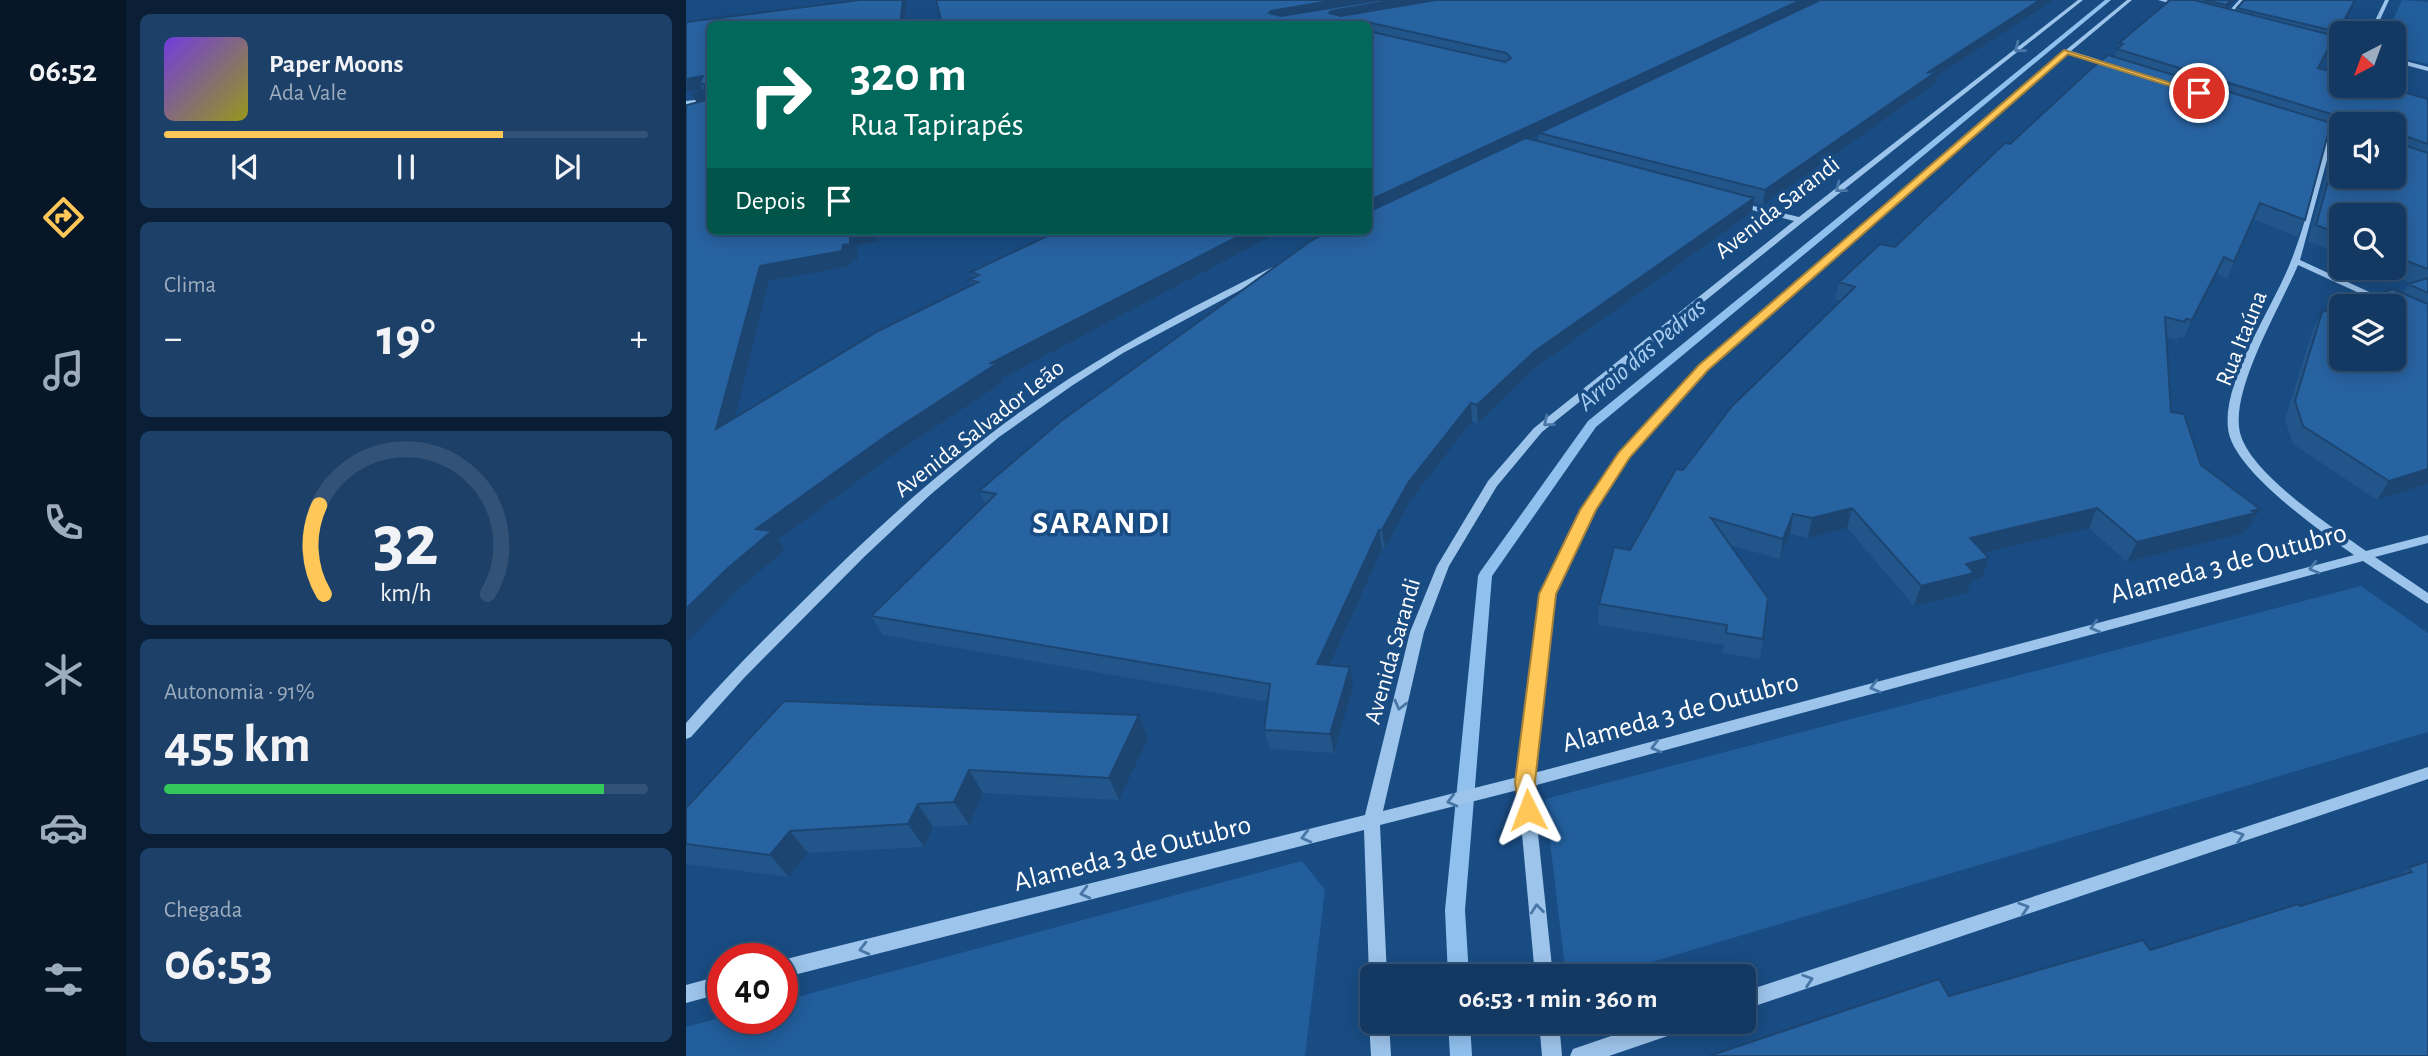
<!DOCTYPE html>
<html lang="pt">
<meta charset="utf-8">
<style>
body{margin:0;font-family:"Alegreya Sans",sans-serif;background:#1c4068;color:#f1f3f6;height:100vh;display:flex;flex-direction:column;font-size:26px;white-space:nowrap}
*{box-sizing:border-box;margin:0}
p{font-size:23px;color:#9dacbe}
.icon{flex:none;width:38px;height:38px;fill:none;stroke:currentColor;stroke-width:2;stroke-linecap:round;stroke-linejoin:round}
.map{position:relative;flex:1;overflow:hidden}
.drawer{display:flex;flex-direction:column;gap:14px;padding:14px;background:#0a1f36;width:560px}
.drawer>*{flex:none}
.guide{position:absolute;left:21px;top:21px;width:665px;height:214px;border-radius:10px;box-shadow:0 4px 18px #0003,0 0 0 2px #325377;background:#00695c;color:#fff;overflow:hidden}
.needle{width:46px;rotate:221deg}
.fabs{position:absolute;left:1643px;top:21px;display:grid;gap:14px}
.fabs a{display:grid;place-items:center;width:77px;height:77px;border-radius:10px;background:#133962;box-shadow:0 4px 18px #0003,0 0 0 2px #325377;font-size:35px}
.speed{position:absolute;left:21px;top:943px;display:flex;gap:14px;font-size:35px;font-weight:700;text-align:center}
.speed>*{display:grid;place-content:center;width:91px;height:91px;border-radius:50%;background:#133962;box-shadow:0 4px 18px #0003,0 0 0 2px #325377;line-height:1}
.speed .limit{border:10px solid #d22;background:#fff;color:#111}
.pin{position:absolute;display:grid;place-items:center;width:60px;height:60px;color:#fff;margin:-30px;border:4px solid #fff;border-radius:50%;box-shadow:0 2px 7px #0007}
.me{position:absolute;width:77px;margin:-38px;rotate:357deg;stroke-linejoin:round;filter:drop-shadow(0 0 5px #0008)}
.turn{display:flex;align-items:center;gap:24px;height:147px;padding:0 28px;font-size:32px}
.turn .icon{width:91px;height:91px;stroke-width:2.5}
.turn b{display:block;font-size:49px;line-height:60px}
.then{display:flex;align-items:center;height:66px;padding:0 28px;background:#0003;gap:14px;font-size:26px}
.big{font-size:52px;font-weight:700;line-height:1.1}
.drawer .tile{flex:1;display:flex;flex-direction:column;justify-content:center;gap:10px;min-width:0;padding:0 24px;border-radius:10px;background:#1c4068}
.drawer .dial{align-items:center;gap:0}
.dial svg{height:182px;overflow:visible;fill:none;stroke:#325377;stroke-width:7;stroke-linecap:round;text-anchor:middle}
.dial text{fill:#f1f3f6;stroke:none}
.song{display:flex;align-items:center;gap:21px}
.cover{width:84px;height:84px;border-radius:10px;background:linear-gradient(135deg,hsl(260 70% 55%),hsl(60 70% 35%))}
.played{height:7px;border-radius:4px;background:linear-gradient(90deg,#fec758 70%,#325377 70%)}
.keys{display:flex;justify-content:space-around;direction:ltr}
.heat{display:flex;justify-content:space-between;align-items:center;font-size:38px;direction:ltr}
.charge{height:10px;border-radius:5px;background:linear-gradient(90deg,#34c759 91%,#325377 0)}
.trip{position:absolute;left:674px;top:964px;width:396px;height:70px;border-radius:10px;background:#133962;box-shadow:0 4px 18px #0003,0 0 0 2px #325377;font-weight:700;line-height:70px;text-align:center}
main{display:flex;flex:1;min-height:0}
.tab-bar{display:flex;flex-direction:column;width:126px;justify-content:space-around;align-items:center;background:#081727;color:#9dacbe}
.tab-bar .icon{width:49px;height:49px}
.tab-bar .selected{color:#fec758}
.tab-bar b{font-size:32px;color:#f1f3f6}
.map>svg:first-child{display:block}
.green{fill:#225e9c}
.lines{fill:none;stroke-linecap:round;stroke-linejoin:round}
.stream{fill:#90c0ee;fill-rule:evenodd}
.minor{fill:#9dc4eb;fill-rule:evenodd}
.wall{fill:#22558a;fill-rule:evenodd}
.shaded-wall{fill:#1c4571}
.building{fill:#2863a1;stroke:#1c4571;stroke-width:2;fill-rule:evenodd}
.oneway{stroke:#4776a7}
.route{fill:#fec758;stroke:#a58139;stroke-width:2}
.labels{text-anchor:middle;stroke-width:7;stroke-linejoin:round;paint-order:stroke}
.street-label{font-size:24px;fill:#fff;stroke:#194c83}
.water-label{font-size:26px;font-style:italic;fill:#a9cef3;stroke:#194c83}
.near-street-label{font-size:28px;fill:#fff;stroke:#194c83}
.district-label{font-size:32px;font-weight:bold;letter-spacing:2px;fill:#fff;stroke:#194c83}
</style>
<main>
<nav class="tab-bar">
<b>06:52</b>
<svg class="icon selected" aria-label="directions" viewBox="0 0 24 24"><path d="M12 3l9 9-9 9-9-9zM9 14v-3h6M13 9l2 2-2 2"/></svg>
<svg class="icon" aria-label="music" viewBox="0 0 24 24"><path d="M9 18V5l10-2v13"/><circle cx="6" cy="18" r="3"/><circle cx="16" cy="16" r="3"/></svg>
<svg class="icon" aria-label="phone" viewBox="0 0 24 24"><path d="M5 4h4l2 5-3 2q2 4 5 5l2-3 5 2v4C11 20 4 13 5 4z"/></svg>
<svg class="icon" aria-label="climate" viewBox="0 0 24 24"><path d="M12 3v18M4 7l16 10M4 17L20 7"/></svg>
<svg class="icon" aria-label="car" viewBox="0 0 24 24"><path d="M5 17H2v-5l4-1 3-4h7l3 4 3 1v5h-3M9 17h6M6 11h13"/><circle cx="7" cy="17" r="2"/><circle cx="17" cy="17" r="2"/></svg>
<svg class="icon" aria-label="filters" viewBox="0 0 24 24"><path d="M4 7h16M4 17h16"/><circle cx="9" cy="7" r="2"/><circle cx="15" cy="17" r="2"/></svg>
</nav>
<section class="drawer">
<div class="tile">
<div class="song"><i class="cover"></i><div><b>Paper Moons</b><p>Ada Vale</p></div></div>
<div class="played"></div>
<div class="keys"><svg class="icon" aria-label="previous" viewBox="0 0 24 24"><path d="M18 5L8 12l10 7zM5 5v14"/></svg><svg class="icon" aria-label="pause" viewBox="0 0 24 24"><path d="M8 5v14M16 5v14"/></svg><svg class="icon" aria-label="next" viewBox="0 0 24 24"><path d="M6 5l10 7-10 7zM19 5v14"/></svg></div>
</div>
<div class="tile"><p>Clima</p>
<div class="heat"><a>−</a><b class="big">19°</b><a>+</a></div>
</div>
<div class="tile dial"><svg viewBox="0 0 100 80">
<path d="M14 69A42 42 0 1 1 86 69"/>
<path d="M14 69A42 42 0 0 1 12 30" stroke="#fec758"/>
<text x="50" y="56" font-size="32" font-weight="700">32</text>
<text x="50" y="72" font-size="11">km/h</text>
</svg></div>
<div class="tile"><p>Autonomia · 91%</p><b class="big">455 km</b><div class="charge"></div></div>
<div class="tile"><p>Chegada</p><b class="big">06:53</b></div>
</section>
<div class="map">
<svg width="1742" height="1056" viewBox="0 0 1742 1056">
<rect width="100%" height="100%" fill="#194c83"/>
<path class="green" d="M1716 0 1742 2V64L1708 56V33H1701Z
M1675 586 1742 633V732L918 976H880L859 799Z
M616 861 639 890 619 1056H0V1027L37 1017 96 1018V1001Z"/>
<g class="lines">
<path class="stream" d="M1419 0H1425L910 427 806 576 779 910 783 976H762L759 910 792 576 794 572 902 421Z
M762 1022H784L786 1056H764Z"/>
<path class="minor" d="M1392 0H1397L1117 222 856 432 811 486 763 566 738 632 697 811 832 777 855 594 896 510 934 453 1014 366 1375 54 1441 0H1446L1385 51 1430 65V67L1382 54 1022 370 942 457 908 510 869 594 848 773 1668 555C1634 531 1553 474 1543 434 1532 386 1588 306 1605 261 1621 221 1630 176 1642 134L1645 132 1648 134 1614 260 1705 302 1700 305 1697 304 1612 265C1595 306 1541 394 1555 436 1568 476 1646 527 1680 551L1742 535V543L1689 557 1742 593V604L1677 561 847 786 867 976H849L832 790 694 825 701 976H686V983L683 976 678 830 96 978V960L679 815 724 632 751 566 802 481 848 428 1108 221 1047 205V201L1113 217Z
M1472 0H1480L1499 6 1497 7Z
M1553 0H1558L1541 18H1537Z
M1699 0H1703L1688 33H1683Z
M1630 38 1656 44V48L1628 41Z
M1708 58 1742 67V71L1708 62Z
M24 98V102L0 105V101Z
M589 266 596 268 437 353 387 385 313 437 244 495 178 557 58 678 5 737 0 739V723C37 680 77 640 117 601 187 531 260 464 341 407 419 352 503 308 589 266Z
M1742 767V779L1057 1010V992Z
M37 975V993L0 1003V985Z
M686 1016V1022H703L705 1056H685L683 1022Z
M853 1022H873L876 1056H856Z
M966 1022H1005L1002 1029 923 1056H884L887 1049Z"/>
</g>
<path class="wall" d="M174 0H221L219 24H24L192 241 171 245 172 260 164 261V266L83 281 49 418 285 286 283 280 287 277 285 272 372 231H595L315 379 317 382 210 453 92 540 99 550 55 587 10 103 18 92 17 90 0 92V22Z
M1367 0 1251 76 1250 83 1077 205 1067 202 1066 212 849 368 792 423 786 421 724 501 699 549H696L643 666 667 687 648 753 584 749 578 730 582 702 197 635 185 616 300 504 293 491 682 231V24H256ZM853 135V142L845 139Z
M1484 0H1549L1541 8 1550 11 1551 8 1558 0H1670L1633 68 1742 99V484L1691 500 1607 444 1599 419 1627 329 1636 312 1717 293 1722 284 1725 283 1688 268H1708V215H1656V255L1622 241 1650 140 1654 132 1643 129 1619 220 1611 237 1567 219 1541 279 1531 274 1498 338 1493 337 1491 340 1480 337 1485 412 1515 465 1574 509 1562 529 1559 530 1558 533 1441 562 1403 528 1298 553 1296 578 1285 581 1281 593 1228 606 1161 528 1122 538 1104 534 1094 559 1044 545 1077 639 1074 659 1036 653 1038 645 912 625 913 604 944 550 997 470 1155 301 1149 299 1153 282 1209 247 1324 144 1428 57 1433 43ZM1656 124H1708L1656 177Z
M453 715 462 738 433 800 297 793 283 825 247 827 238 847 122 853 103 877 0 864V808Z
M1742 861V1056L1263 996 1464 950 1714 876 1722 868Z"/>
<path class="shaded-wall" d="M217 0H221L219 24H214Z
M650 0H771L647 21H587L583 13 585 11Z
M1115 0H1136L853 133V135L682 217V201Z
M1354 0H1367L1251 76 1250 83 1077 205 1079 190 1241 73Z
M1545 0H1549L1537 12 1540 5Z
M17 76 13 83 17 90 0 92V79Z
M19 94 24 105 13 108 7 95Z
M1068 198 1066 212 849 368 792 423 791 405 849 351Z
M164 231H191L192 241 171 245 172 260 164 261V266L83 281 42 447 30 429 74 266 157 245Z
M315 231H330L316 234Z
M563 231H595L315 379 317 382 210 453 92 540 99 550 55 587 0 643V609L70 529 201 435 305 363Z
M1538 257 1531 274 1498 338 1506 320Z
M785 403 786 421 724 501 699 549 696 530 722 483Z
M1742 469V484L1691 500 1703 481Z
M1166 508 1161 528 1122 538 1126 518Z
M1411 508 1403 528 1277 558 1284 538Z
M1574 509 1562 529 1559 530 1558 533 1441 562 1451 542Z
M1107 514 1104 534 1094 559 1097 539Z
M693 530 696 549 635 684 631 664Z
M1303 558 1296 578 1285 581 1281 593 1228 606 1235 586 1280 564Z
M664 667 667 687 648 753 644 734Z
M453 715 462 738 433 800 423 778Z
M283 770 297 793 283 825 268 802Z
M232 804 247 827 238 847 222 824Z
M104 831 122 853 103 877 84 855Z"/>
<path class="building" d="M174 0H217L214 24H24V231H164V244L157 245 156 251 74 266 30 429 194 330 292 282 283 280 293 275 285 272 372 231H563L305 363 310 364 201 435 70 529 86 531 42 568 0 609V107L1 105 20 100 19 94 7 95 19 91V84L13 83 17 76 0 79V22Z
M250 0H650L585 11 583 13 595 16 693 0H709L645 11 643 13 655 16 750 0H1115L682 201V31L819 62 825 58 820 53 681 22 679 24H256Z
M1134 0H1354L1241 73 1253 70 1079 190 853 133Z
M1484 0H1508L1649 36 1632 68 1656 74V86H1696L1742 99V144L1716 135 1713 138 1715 144 1742 153V269L1708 256V215H1656V235L1630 225 1656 130V177H1708V124H1665V120L1431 49 1437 44 1433 43Z
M1518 0H1545L1540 5Z
M1558 0H1669L1652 32 1551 8Z
M1422 55 1645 123 1619 220 1574 203 1548 262 1538 257 1506 320 1500 319 1499 322 1479 317 1485 412 1498 414 1515 465 1574 509 1566 511 1569 513 1451 542 1411 508 1284 538 1303 558 1280 564 1288 573 1235 586 1166 508 1126 518 1107 514 1097 539 1025 518 1082 598 1077 639 1040 633 1041 625 913 604 928 547 944 550 990 469 997 470 1046 406 1169 287 1153 282 1194 244 1209 247 1319 143 1324 144 1406 68Z
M840 138 1068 198 849 351 791 405 785 403 722 483 696 530H693L631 664 664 667 644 734 578 730 584 684 185 616 310 494 293 491 375 421 626 240 643 231H682V212Z
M1742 278V293L1722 284Z
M1707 289 1742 304V469L1703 481 1617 426 1609 401 1636 312ZM1656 306H1708V359H1656Z
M98 701 453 715 423 778 283 770 268 802 232 804 222 824 104 831 84 855 0 844V808Z
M1742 861V1056H1023L1253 979 1263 996 1457 940 1464 950 1612 904 1614 906 1726 872 1722 868Z"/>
<defs><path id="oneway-chevron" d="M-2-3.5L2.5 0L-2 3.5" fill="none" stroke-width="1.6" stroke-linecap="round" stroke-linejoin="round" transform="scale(1.75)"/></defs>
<g class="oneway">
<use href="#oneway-chevron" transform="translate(1333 48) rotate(142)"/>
<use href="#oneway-chevron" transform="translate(1154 188) rotate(142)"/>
<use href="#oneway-chevron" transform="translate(862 422) rotate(141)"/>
<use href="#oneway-chevron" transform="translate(1628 568) rotate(165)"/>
<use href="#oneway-chevron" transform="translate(1409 627) rotate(165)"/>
<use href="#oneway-chevron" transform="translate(1189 687) rotate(165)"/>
<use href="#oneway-chevron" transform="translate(714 705) rotate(104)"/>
<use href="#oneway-chevron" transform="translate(970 747) rotate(165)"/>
<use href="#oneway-chevron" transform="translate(766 801) rotate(165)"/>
<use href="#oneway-chevron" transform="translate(1553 836) rotate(-18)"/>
<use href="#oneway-chevron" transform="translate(620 837) rotate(166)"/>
<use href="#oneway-chevron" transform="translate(399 893) rotate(166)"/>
<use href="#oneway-chevron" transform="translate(1338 908) rotate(-18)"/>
<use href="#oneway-chevron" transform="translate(851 909) rotate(-96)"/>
<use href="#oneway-chevron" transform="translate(178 949) rotate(166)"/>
<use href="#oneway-chevron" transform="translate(1122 980) rotate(-18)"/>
</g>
<path class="route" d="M1378 50 1517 93 1510 94 1382 54 1022 370 944 457 910 510 870 594 849 782 852 810 849 816 842 819 834 816 829 782 853 594 894 510 933 452 1013 365Z"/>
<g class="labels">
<g class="street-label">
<text transform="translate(1091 207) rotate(-38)" y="8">Avenida Sarandi</text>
<text transform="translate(1555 338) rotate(-68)" y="8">Rua Itaúna</text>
<text transform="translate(293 428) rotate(-38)" y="8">Avenida Salvador Leão</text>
<text transform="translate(706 651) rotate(-74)" y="8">Avenida Sarandi</text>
</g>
<g class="water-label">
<text transform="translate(955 354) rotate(-40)" y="9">Arroio das Pedras</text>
</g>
<g class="near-street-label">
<text transform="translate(1542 562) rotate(-15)" y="10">Alameda 3 de Outubro</text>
<text transform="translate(994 711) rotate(-15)" y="10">Alameda 3 de Outubro</text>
<text transform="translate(446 852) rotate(-14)" y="10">Alameda 3 de Outubro</text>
</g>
<g class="district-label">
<text x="416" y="533">SARANDI</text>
</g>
</g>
</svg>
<div class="fabs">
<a><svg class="needle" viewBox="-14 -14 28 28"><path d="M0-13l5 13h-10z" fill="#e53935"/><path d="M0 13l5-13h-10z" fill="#9dacbe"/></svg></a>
<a><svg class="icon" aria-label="sound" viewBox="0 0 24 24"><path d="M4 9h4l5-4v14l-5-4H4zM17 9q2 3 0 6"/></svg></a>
<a><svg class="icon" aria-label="search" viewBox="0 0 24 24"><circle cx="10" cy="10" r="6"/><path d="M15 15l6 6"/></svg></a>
<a><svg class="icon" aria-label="layers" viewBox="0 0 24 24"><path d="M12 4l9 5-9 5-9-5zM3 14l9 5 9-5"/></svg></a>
</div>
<div class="speed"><div class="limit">40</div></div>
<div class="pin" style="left:1513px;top:93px;background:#d93025"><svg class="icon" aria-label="arrive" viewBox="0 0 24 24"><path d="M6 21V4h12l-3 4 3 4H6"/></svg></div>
<svg class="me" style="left:842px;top:810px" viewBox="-20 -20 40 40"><path d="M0-17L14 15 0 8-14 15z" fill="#fec758" stroke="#fff" stroke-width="4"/></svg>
<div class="trip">06:53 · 1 min · 360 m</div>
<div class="guide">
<div class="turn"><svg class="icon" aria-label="right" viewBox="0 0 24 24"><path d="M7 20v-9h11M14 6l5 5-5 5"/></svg><div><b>320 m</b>Rua Tapirapés</div></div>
<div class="then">Depois<svg class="icon" aria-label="arrive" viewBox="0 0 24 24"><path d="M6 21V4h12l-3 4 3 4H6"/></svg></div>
</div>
</div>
</main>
